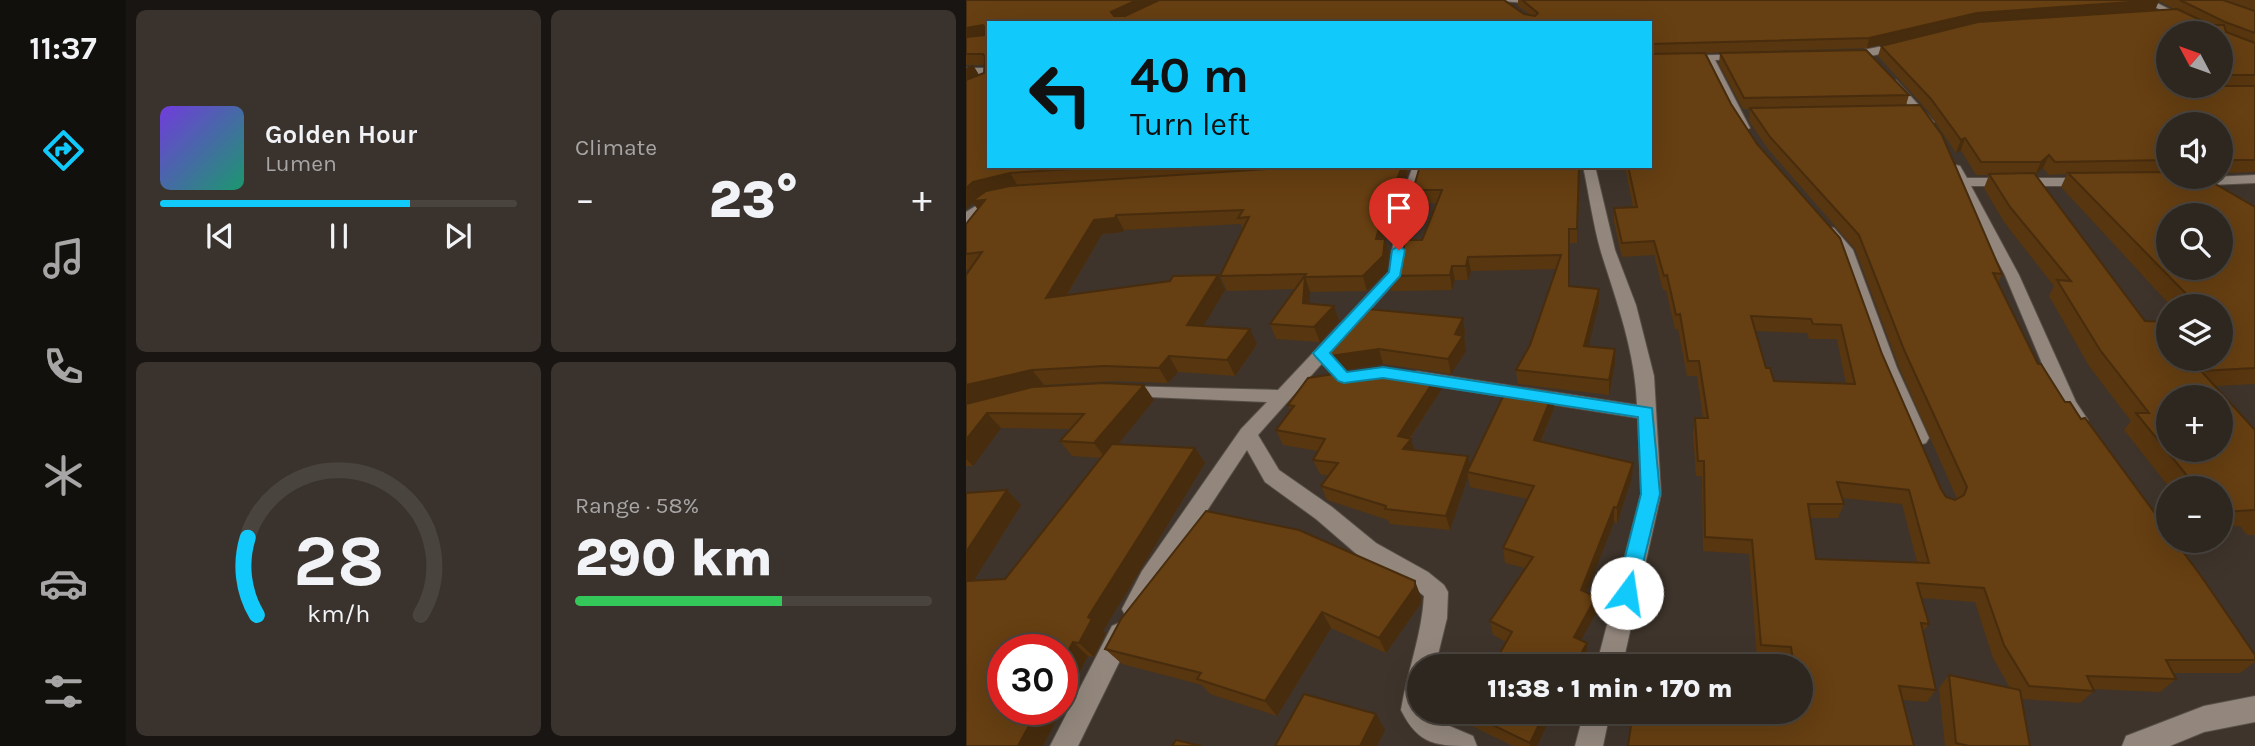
<!DOCTYPE html>
<meta charset="utf-8">
<style>
body{margin:0;font-family:Karla,sans-serif;background:#3a332d;color:#f1f3f6;height:100vh;display:flex;flex-direction:column;font-size:26px;white-space:nowrap}
*{box-sizing:border-box;margin:0}
p{font-size:23px;color:#a7a5a5}
.icon{flex:none;width:38px;height:38px;fill:none;stroke:currentColor;stroke-width:2;stroke-linecap:round;stroke-linejoin:round}
.map{position:relative;flex:1;overflow:hidden}
.details{display:flex;flex-direction:column;gap:10px;padding:10px;background:#191512;width:840px}
.details>*{flex:none}
.top-card{position:absolute;left:21px;top:21px;width:665px;height:147px;border-radius:0px;box-shadow:0 7px 28px #0002,0 0 0 2px #49443e;background:#11cafb;color:#111;overflow:hidden}
.needle{width:46px;rotate:311deg}
.tools{position:absolute;left:1190px;top:21px;display:grid;gap:14px}
.tools a{display:grid;place-items:center;width:77px;height:77px;border-radius:50%;background:#2e2720;box-shadow:0 7px 28px #0002,0 0 0 2px #49443e;font-size:35px}
.speed{position:absolute;left:21px;top:634px;display:flex;gap:14px;font-size:35px;font-weight:700;text-align:center}
.speed>*{display:grid;place-content:center;width:91px;height:91px;border-radius:50%;background:#2e2720;box-shadow:0 7px 28px #0002,0 0 0 2px #49443e;line-height:1}
.speed .limit{border:10px solid #d22;background:#fff;color:#111}
.pin{position:absolute;display:grid;place-items:center;width:60px;height:60px;color:#fff;margin:-72px -30px;border-radius:50% 50% 50% 0;rotate:-45deg;box-shadow:0 0 7px #0007}
.pin .icon{rotate:45deg}
.me{position:absolute;width:77px;margin:-38px;rotate:14deg;stroke-linejoin:round;filter:drop-shadow(0 0 5px #0008)}
.turn{display:flex;align-items:center;gap:24px;height:147px;padding:0 28px;font-size:32px}
.turn .icon{width:91px;height:91px;stroke-width:2.5}
.turn b{display:block;font-size:49px;line-height:60px}
.big{font-size:52px;font-weight:800;line-height:1.1}
.details .tile{flex:1;display:flex;flex-direction:column;justify-content:center;gap:10px;min-width:0;padding:0 24px;border-radius:10px;background:#3a332d}
.details .dial{align-items:center;gap:0}
.dial svg{height:182px;overflow:visible;fill:none;stroke:#49443e;stroke-width:7;stroke-linecap:round;text-anchor:middle}
.dial text{fill:#f1f3f6;stroke:none}
.song{display:flex;align-items:center;gap:21px}
.cover{width:84px;height:84px;border-radius:10px;background:linear-gradient(135deg,hsl(260 70% 55%),hsl(160 70% 35%))}
.played{height:7px;border-radius:4px;background:linear-gradient(90deg,#11cafb 70%,#49443e 70%)}
.keys{display:flex;justify-content:space-around;direction:ltr}
.heat{display:flex;justify-content:space-between;align-items:center;font-size:38px;direction:ltr}
.charge{height:10px;border-radius:5px;background:linear-gradient(90deg,#34c759 58%,#49443e 0)}
.details .tiles{flex:1;display:grid;gap:10px;grid-template-columns:repeat(2,1fr)}
.trip{position:absolute;left:441px;top:654px;width:406px;height:70px;border-radius:35px;background:#2e2720;box-shadow:0 7px 28px #0002,0 0 0 2px #49443e;font-weight:800;line-height:70px;text-align:center}
main{display:flex;flex:1;min-height:0}
.dock{display:flex;flex-direction:column;width:126px;justify-content:space-around;align-items:center;background:#12100d;color:#a7a5a5}
.dock .icon{width:49px;height:49px}
.dock .on{color:#11cafb}
.dock b{font-size:32px;color:#f1f3f6}
.map>svg:first-child{display:block}
.lines{fill:none;stroke-linecap:round;stroke-linejoin:round}
.minor-casing{stroke:#585048;stroke-width:2}
.minor{fill:#93877d;fill-rule:evenodd}
.wall{fill:#58360f;fill-rule:evenodd}
.shaded-wall{fill:#472c0d}
.building{fill:#663f12;stroke:#472c0d;stroke-width:2;fill-rule:evenodd}
.route{fill:#11cafb;stroke:#0b83a3;stroke-width:2}
</style>
<main>
<nav class="dock">
<b>11:37</b>
<svg class="icon on" aria-label="directions" viewBox="0 0 24 24"><path d="M12 3l9 9-9 9-9-9zM9 14v-3h6M13 9l2 2-2 2"/></svg>
<svg class="icon" aria-label="music" viewBox="0 0 24 24"><path d="M9 18V5l10-2v13"/><circle cx="6" cy="18" r="3"/><circle cx="16" cy="16" r="3"/></svg>
<svg class="icon" aria-label="phone" viewBox="0 0 24 24"><path d="M5 4h4l2 5-3 2q2 4 5 5l2-3 5 2v4C11 20 4 13 5 4z"/></svg>
<svg class="icon" aria-label="climate" viewBox="0 0 24 24"><path d="M12 3v18M4 7l16 10M4 17L20 7"/></svg>
<svg class="icon" aria-label="car" viewBox="0 0 24 24"><path d="M5 17H2v-5l4-1 3-4h7l3 4 3 1v5h-3M9 17h6M6 11h13"/><circle cx="7" cy="17" r="2"/><circle cx="17" cy="17" r="2"/></svg>
<svg class="icon" aria-label="filters" viewBox="0 0 24 24"><path d="M4 7h16M4 17h16"/><circle cx="9" cy="7" r="2"/><circle cx="15" cy="17" r="2"/></svg>
</nav>
<section class="details">
<div class="tiles">
<div class="tile">
<div class="song"><i class="cover"></i><div><b>Golden Hour</b><p>Lumen</p></div></div>
<div class="played"></div>
<div class="keys"><svg class="icon" aria-label="previous" viewBox="0 0 24 24"><path d="M18 5L8 12l10 7zM5 5v14"/></svg><svg class="icon" aria-label="pause" viewBox="0 0 24 24"><path d="M8 5v14M16 5v14"/></svg><svg class="icon" aria-label="next" viewBox="0 0 24 24"><path d="M6 5l10 7-10 7zM19 5v14"/></svg></div>
</div>
<div class="tile"><p>Climate</p>
<div class="heat"><a>−</a><b class="big">23°</b><a>+</a></div>
</div>
<div class="tile dial"><svg viewBox="0 0 100 80">
<path d="M14 69A42 42 0 1 1 86 69"/>
<path d="M14 69A42 42 0 0 1 10 35" stroke="#11cafb"/>
<text x="50" y="56" font-size="32" font-weight="700">28</text>
<text x="50" y="72" font-size="11">km/h</text>
</svg></div>
<div class="tile"><p>Range · 58%</p><b class="big">290 km</b><div class="charge"></div></div>
</div>
</section>
<div class="map">
<svg width="1289" height="746" viewBox="0 0 1289 746">
<rect width="100%" height="100%" fill="#3e342b"/>
<g class="lines">
<defs>
<path id="minor" d="M577 0 574 4 535 1 536 0Z
M1175 0H1185L1251 33H1241Z
M937 42 941 45 940 47C922 51 894 63 877 54Z
M780 54V58L777 59 749 60 784 128 779 131 774 128 740 60 684 63V57Z
M0 68H23V74H0Z
M924 80H930L968 122V126H960L924 84Z
M990 165 994 166 1001 178H1121L1127 182 1121 186H1005L1053 275 1110 402 1122 420 1120 425H1106L1093 404 1039 275 989 182 984 169Z
M447 166 458 168 447 204 437 273 292 435 313 470 366 507 410 543 462 572 478 585 482 592 481 618 469 667H453V712H466L474 722 507 736 511 746C470 746 453 746 435 710 441 672 456 635 458 596L446 586 394 557 350 519 299 482 281 450 192 585 176 617 168 620 160 617 156 609 176 571 275 429 301 402 159 396 153 394 150 390 153 386 312 390 423 272 433 204Z
M617 166H629L649 250 670 305 688 376 695 494 656 667H630L675 494 672 418 450 383 441 377 450 371 671 405C669 351 651 303 635 252 627 224 623 194 617 166Z
M1289 175V183L1223 186 1217 182 1223 178Z
M31 193 36 194V200L0 224V212Z
M863 227 868 228 887 250 931 368 963 438 960 443 953 445 946 443 943 438 913 368 873 251 856 231Z
M155 622 164 626 167 634 112 746H84L146 626Z
M1289 696V722L1238 732 1204 746H1156L1160 736 1238 706Z
M618 712H644L637 746H609Z"/>
</defs>
<use href="#minor" class="minor-casing"/>
<use href="#minor" class="minor"/>
</g>
<path class="wall" d="M0 0 539 2 558 14H563L552 6V0H1289V172L1255 173V124H1202V177L1289 207V384L1249 386 1289 430V535H1281L1274 526 1255 527V488H1204L1158 430 1165 421 1123 366 1083 296 1088 286 1038 222 1018 188 1023 175H1010L995 150 990 153 962 111 912 56 915 46 996 26 901 48 740 53 765 104 916 354 975 489 980 497 989 500 991 499 933 367 889 249 802 149 783 121 784 109H777L753 64 754 53 943 95 940 105 1036 274 1032 283 1072 364 1099 402 1115 419 1289 655V662L1274 673H1207L1210 679 1194 692 1127 689 1128 691 1114 703 1056 699 1064 746H979L973 688 983 675 1044 688 1027 658 1009 602 955 598 963 624 957 632 970 690 961 702 937 700 835 712V667H821L820 660 791 658 783 554 737 551 736 476H730L727 433 729 418H737L731 376H721L712 329H709L700 290H697L688 255 656 257 648 222V208L667 207 659 166H684V23L23 166H440L441 174 430 204H427L417 239H419L423 253 421 271 401 291 344 292 343 304 368 306 373 321 354 342 310 339 304 324 329 289 261 291 254 276 277 230 275 224 158 230 157 232 136 234 101 295 252 275 259 290 237 326 291 344 269 376 212 372 202 383 148 381 78 385 72 387 188 400 152 444 229 448 239 463 137 631 140 633 128 657 122 656 77 746H0V493L41 490 55 505 8 580 39 579 135 458 106 456 94 441 104 429 35 428 7 466H0V275L4 269 0 270V224L12 209 7 203V65L13 75 18 73 19 65H0ZM1193 1 1208 9 1189 10ZM1255 33V86H1202ZM1077 168 1083 175 1101 174 1095 187 1205 306H1255V359L1179 321 1069 175ZM789 331 841 333 843 339H871L880 384 808 381 800 368ZM876 498 936 504 951 562 850 559 844 518H872L878 504Z
M454 166H614L611 243H604V286L633 289V303L622 346 649 363 643 395 552 384 550 370 564 345 590 269 505 271 502 280H489L486 290 425 291 421 276 456 240 471 203 450 204 447 190Z
M497 318 499 333 498 337 500 351 485 374 417 364 363 372 357 357 375 335 373 328Z
M475 390 444 439 448 450 502 456 504 466 588 408 575 442 667 463 666 478 651 523 648 522 620 593 630 597 631 611 615 640 621 657 616 667H526L540 642 527 635 524 621 559 568 539 563 537 548 562 499 504 487 502 477 484 530 424 524 422 520 361 500 355 486 363 476 354 474 347 460 352 451 317 445 310 430 325 411 322 405Z
M455 597V603L420 653 365 628 311 716 244 694 236 685 156 664 139 649 155 619Z
M587 712 571 746H547L504 725 499 713Z"/>
<path class="shaded-wall" d="M171 0H195L149 22 145 12Z
M1193 0 1189 10 1008 23 901 48 903 38 1011 13Z
M17 25 23 35 0 42V28Z
M7 65 14 77 0 83V68Z
M999 138 995 150 990 153 995 140Z
M1083 155 1077 168 1069 175 1075 162Z
M436 166H440L441 174 430 204 427 190Z
M613 166H614L611 243V229Z
M44 173 52 186 19 200 16 215 7 203 0 209V188L7 182Z
M423 190 427 204 414 253 410 239Z
M150 215 158 230 157 232 136 234 90 313 80 298 128 220Z
M419 239 423 253 421 271 401 291 397 276Z
M502 257 505 271 502 280 500 266Z
M486 266 489 280 486 290 484 275Z
M252 275 259 290 229 340 221 325Z
M339 277 344 292 343 318 337 303Z
M633 289V303L619 361 618 346Z
M368 306 373 321 354 342 348 327Z
M497 318 499 333 498 337 500 351 485 374 482 359 489 334Z
M284 329 291 344 269 376 261 360Z
M413 349 417 364 363 372 357 357Z
M649 349V363L643 395V380Z
M203 356 212 372 202 383 193 368Z
M66 370 78 385 0 404V385Z
M471 376 475 390 436 450 432 436Z
M178 385 188 400 140 459 128 443Z
M587 393 588 408 569 455 568 440Z
M21 413 35 428 7 466 0 459V440Z
M445 439 449 453 437 449Z
M229 448 239 463 137 631 140 633 128 657 113 643 122 617Z
M502 456 505 470 501 472 502 477 484 530 480 516Z
M667 463 666 478 651 523V508Z
M41 490 55 505 0 593V552Z
M648 507V522L616 604 615 590Z
M449 581 455 597V603L420 653 413 638Z
M630 597 631 611 609 651 608 637Z
M356 612 365 628 311 716 299 701Z
M107 642 122 656 96 707V662Z
M621 643V657L616 667H610L609 664Z
M72 709H96L77 746H52Z
M579 712H587L571 746H564V743Z
M410 714 419 730 411 746H394Z"/>
<path class="building" d="M0 0H171L145 12 148 16H159L193 0H538L558 14 569 16 572 13 556 0H1193L1011 13 903 38 684 44V23H23V166H154L44 173 7 182 0 188V80L18 73 19 57 17 54H0V37L19 35 20 28 17 25 0 28Z
M1214 0H1257L1289 11V33L1259 22Z
M1211 9 1245 25H1258L1260 32 1289 43V75H1255V33H1202V86H1289V160H1255V124H1202V160L1089 162 1083 155 1075 162H1015L999 138 995 140 965 99 915 46 1012 22Z
M900 50 943 95 778 98 754 53Z
M739 53 765 104 791 144 874 238 916 354 975 489 980 497 989 500 998 495 1001 487 939 352 893 235 804 137 784 108 954 105 976 135 1036 274 1027 273 1072 364H1075L1099 402H1104L1115 419 1119 418 1202 531V541H1209L1235 576 1289 655V660H1200L1210 679 1121 676 1128 691 1063 686 1038 645 1018 588 951 583 963 624 955 623 970 690 933 686 948 746H662L667 712H835V667H828L825 647 795 645 786 540 739 537 738 461H732L729 418H742L733 361H722L714 314 710 315 701 275 698 276 688 241 656 243 648 208 671 207 662 166H684V54ZM785 316 845 319 847 324 875 325 889 384 808 381 804 368H800ZM871 482 943 490 963 563 850 559 842 504H878Z
M347 166H436L427 190H423L410 239H419L417 256 397 276 339 277 337 303 368 306 348 327 304 324 340 274 254 276 283 217 272 218 277 210 150 215 149 218 128 220 80 298 204 281 207 276 252 275 221 325 284 329 261 360 203 356 193 368 138 366 66 370 0 385V275L16 252 0 254V224L19 200 6 201 20 191 44 186Z
M454 166H613L611 229H603V286L633 289 618 346 649 349 643 380 550 370 564 345 595 255 502 257 500 266H486L484 275 421 276 436 261 439 240H456L476 190H447Z
M1202 172V177H1237L1289 207V368L1235 371 1289 430V510L1255 512V488H1231L1170 413H1183L1134 350 1091 280 1105 281 1044 207 1023 174 1068 173 1179 321 1202 322V359H1255V306H1232L1102 173ZM1202 215H1255V268H1202ZM1202 397H1255V450H1202Z
M391 308 497 318 489 334 497 336 482 359 413 349 357 357 379 329 373 328Z
M413 367 471 376 432 436 445 439 437 449 502 456 480 516 419 509 420 506 355 486 372 463 347 460 359 439 310 430 328 406 322 405 342 378Z
M138 383 178 385 128 443 94 441 118 414 21 413 0 440V404L66 387Z
M542 386 587 393 568 440 667 463 651 508 648 507 615 590 630 597 608 637 621 643 609 664 605 661 602 667H526L546 632 524 621 567 557 537 548 568 486 501 472Z
M146 444 229 448 122 617 126 619 113 643 107 642 96 662V649H37V709H72L52 746H0V581L39 579Z
M41 490 0 552V493Z
M240 511 333 530 449 581V587L413 638 356 612 299 701 231 679 235 673 139 649 155 619Z
M983 675 1054 690 1064 746H1003L990 743Z
M338 694 410 714 394 746H309Z
M500 712H579L564 743Z
M210 740 235 746H206Z"/>
<path class="route" d="M433 246 439 250 434 276 364 353 381 372 417 367 686 408 694 494 668 600 661 602 653 600 650 593 675 494 672 417 417 378 378 383 372 381 350 357 347 353 350 350 423 272 426 250Z"/>
</svg>
<div class="tools">
<a><svg class="needle" viewBox="-14 -14 28 28"><path d="M0-13l5 13h-10z" fill="#e53935"/><path d="M0 13l5-13h-10z" fill="#a7a5a5"/></svg></a>
<a><svg class="icon" aria-label="sound" viewBox="0 0 24 24"><path d="M4 9h4l5-4v14l-5-4H4zM17 9q2 3 0 6"/></svg></a>
<a><svg class="icon" aria-label="search" viewBox="0 0 24 24"><circle cx="10" cy="10" r="6"/><path d="M15 15l6 6"/></svg></a>
<a><svg class="icon" aria-label="layers" viewBox="0 0 24 24"><path d="M12 4l9 5-9 5-9-5zM3 14l9 5 9-5"/></svg></a>
<a>+</a>
<a>−</a>
</div>
<div class="speed"><div class="limit">30</div></div>
<div class="pin" style="left:433px;top:250px;background:#d93025"><svg class="icon" aria-label="arrive" viewBox="0 0 24 24"><path d="M6 21V4h12l-3 4 3 4H6"/></svg></div>
<svg class="me" style="left:661px;top:593px" viewBox="-20 -20 40 40"><circle r="19" fill="#fff"/><path d="M0-13L10 11 0 6-10 11z" fill="#11cafb"/></svg>
<div class="trip">11:38 · 1 min · 170 m</div>
<div class="top-card">
<div class="turn"><svg class="icon" aria-label="left" viewBox="0 0 24 24"><path d="M17 20v-9H6M10 6l-5 5 5 5"/></svg><div><b>40 m</b>Turn left</div></div>
</div>
</div>
</main>
